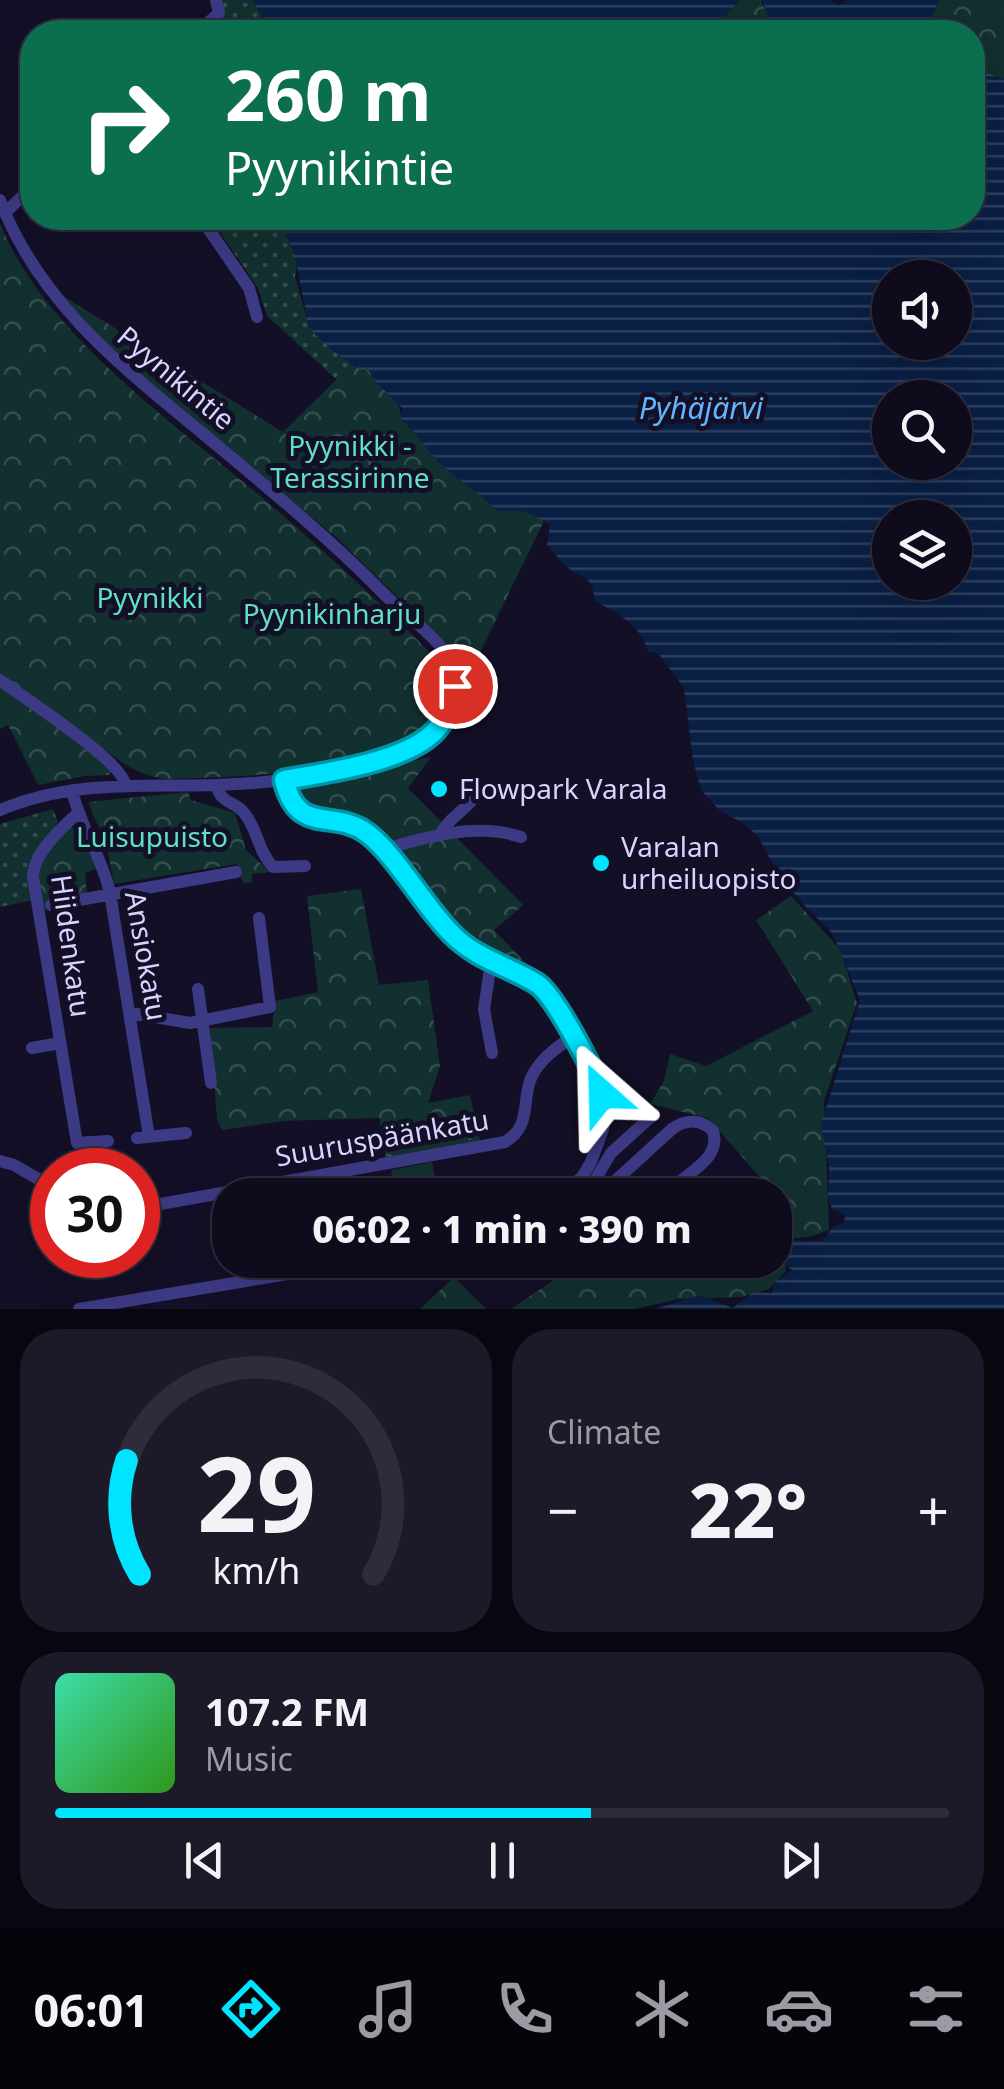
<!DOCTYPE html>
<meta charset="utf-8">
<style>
body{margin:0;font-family:"Noto Sans",sans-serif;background:#1c1929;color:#f1f3f6;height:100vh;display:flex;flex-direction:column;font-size:38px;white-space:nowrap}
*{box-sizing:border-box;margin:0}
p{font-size:32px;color:#9b9ba3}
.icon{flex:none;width:55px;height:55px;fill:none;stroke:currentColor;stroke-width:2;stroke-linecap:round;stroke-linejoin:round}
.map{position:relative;height:1309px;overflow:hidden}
.side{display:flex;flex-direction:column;gap:20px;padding:20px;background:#08060f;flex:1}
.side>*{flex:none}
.guide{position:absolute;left:20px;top:20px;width:965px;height:210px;border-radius:40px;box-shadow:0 10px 40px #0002,0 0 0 2px #2e2b3b;background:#0b6e4f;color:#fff;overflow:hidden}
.fabs{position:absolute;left:872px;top:260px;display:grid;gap:20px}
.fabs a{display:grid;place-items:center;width:100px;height:100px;border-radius:50%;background:#0e0b1c;box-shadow:0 10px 40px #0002,0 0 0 2px #2e2b3b;font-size:50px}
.speed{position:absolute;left:30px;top:1148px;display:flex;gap:20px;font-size:50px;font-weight:700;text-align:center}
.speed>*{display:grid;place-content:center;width:130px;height:130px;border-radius:50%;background:#0e0b1c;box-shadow:0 10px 40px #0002,0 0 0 2px #2e2b3b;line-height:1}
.speed .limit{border:15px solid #d22;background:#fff;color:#111}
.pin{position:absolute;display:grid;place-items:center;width:85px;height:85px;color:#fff;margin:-42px;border:5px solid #fff;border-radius:50%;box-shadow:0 2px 10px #0007}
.me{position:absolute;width:110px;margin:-55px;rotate:335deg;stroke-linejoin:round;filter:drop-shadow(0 0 8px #0008)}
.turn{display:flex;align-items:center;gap:35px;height:210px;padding:0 40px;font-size:45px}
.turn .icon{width:130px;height:130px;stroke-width:2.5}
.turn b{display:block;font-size:70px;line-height:85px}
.big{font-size:75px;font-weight:800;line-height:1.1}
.side .card{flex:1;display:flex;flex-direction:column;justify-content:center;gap:15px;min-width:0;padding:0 35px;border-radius:40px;background:#1c1929}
.side .dial{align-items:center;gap:0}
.dial svg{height:260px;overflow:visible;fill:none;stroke:#2e2b3b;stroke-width:7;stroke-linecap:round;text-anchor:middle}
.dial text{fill:#f1f3f6;stroke:none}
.song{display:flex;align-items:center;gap:30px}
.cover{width:120px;height:120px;border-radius:15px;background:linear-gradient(135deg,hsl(160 70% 55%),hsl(110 70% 35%))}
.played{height:10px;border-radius:5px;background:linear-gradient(90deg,#00e5ff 60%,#2e2b3b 60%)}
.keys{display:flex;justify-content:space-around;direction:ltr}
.heat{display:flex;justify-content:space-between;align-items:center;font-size:55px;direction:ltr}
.side .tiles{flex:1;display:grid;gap:20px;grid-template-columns:1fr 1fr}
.card:last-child{grid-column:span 2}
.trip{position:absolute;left:212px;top:1178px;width:580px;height:100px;border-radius:40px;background:#0e0b1c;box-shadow:0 10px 40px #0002,0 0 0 2px #2e2b3b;font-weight:800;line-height:100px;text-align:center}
.tabs{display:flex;height:160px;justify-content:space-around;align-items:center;background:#06040b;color:#9b9ba3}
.tabs .icon{width:70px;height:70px}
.tabs .active{color:#00e5ff}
.tabs b{font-size:45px;color:#f1f3f6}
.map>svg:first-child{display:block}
.green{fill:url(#green-dots)}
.forest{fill:url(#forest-crowns)}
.water{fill:url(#water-rules);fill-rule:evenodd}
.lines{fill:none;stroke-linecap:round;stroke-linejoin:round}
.minor{stroke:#3d3a85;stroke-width:12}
.route-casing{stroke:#0095a6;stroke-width:25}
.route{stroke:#00e5ff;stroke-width:18}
.poi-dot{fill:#00e5ff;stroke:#130f26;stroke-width:4}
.labels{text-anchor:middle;stroke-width:10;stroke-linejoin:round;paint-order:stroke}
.street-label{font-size:28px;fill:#d9d4ff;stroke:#130f26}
.park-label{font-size:28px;fill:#5fe0c0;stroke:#130f26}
.poi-label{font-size:28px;fill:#d9d4ff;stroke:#130f26;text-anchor:start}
.water-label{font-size:30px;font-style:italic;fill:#62b6ff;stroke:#130f26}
</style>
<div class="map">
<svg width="1004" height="1309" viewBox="0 0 1004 1309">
<defs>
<pattern id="green-dots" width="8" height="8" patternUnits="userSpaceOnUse" patternTransform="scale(2.5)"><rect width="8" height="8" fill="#12302f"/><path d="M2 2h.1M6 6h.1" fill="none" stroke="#344d4e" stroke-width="1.8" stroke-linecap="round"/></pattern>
<pattern id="forest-crowns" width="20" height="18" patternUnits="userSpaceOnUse" patternTransform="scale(2.5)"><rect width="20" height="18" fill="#12302f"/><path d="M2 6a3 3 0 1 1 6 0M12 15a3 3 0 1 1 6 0" fill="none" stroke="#344d4e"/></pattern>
<pattern id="water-rules" width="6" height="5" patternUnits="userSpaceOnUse" patternTransform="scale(2.5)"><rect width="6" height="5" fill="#0a1f44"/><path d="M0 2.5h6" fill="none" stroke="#2d3f60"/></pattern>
</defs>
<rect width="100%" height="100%" fill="#130f26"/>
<path class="green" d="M219 0H252L273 32H210L224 21Z
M210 218H274L287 234 298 260 295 276 309 327 352 364 337 380 267 316 258 288Z
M53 809 58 822C35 854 21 859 33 900L0 907V824Z"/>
<path class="forest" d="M740 0H766L761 2 775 27 783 24V32H710Z
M939 0H1004V78L986 76 973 82 972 32H941L948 27 943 19 932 16Z
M0 223C44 334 176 424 265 500 325 551 382 605 438 660 446 676 446 687 439 704 403 777 235 777 164 779 127 773 106 749 77 728 52 710 26 692 0 674Z
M63 296 283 432 352 364 363 371 366 368C381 381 403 399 401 420 417 432 426 449 440 463 458 480 479 493 498 511 515 510 531 508 544 521L483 646 474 672 337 538 114 353Z
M0 685 73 738 111 770 109 775 85 776 38 785 8 725 0 729Z
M431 757 408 788 523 905 494 930 539 977 479 949 456 927 368 827 313 813 303 805 296 785Z
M188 792 191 800 235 813 246 850 270 872 252 874V882L243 883 236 864 114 884 107 847 88 802Z
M67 827 73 828 91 851 98 868 85 873 87 893 49 899 50 909 42 910C35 866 40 862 67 827Z
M361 889 379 985 428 980 440 1066 428 1103 470 1095 480 1141 386 1158 379 1118 283 1121 222 1130 217 1119 210 1028 272 1027 275 1001 318 992 307 896Z
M791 896 840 949 857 1003 824 1101 829 1230 813 1236 782 1240 786 1271 769 1289 741 1297 679 1299 634 1309H511L574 1266 593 1260H775V1195H763L766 1184 708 1118 650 1104 664 1081 670 1054 706 1066 813 1011 756 920Z
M432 1162 438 1195H395L391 1170Z
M454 1277 486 1309H420Z"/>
<path class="water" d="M252 0H740L710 32H273Z
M762 0H831L839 5 848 0H939L932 16 950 25 941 32H783V24L772 26Z
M986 76 1004 78V1309H655L700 1295 733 1308 753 1292 772 1293 775 1282 792 1270 785 1265 787 1260 783 1252 788 1240 822 1241 834 1226 844 1224 845 1215 832 1209 828 1198 829 1167 821 1124 860 1000 833 934 802 903 775 869 758 836 743 823 720 811 701 790 693 760 684 688 658 653 648 652C641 624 618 614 595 601 592 571 579 580 564 564 558 558 554 551 547 545L550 525C528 512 525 509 498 511 479 493 458 480 440 463 426 449 417 432 401 420L402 408 375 381 367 368 363 371C350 364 316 339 309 327 306 321 306 310 304 303 297 272 297 243 274 218H972L973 82ZM890 278H955V342H890ZM890 398H955V462H890ZM890 518H955V582H890Z"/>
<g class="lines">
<path class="minor" d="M198 32 219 13 216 0
M0 200C38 301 121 366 201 432 262 483 326 535 382 592 403 614 437 635 451 662 470 701 434 737 402 751 345 775 277 783 216 785 142 787 70 780 0 810
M5 213 32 187
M201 218 249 288 257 317
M0 680C24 698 121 760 125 784
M285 780 288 794 302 814 364 831 464 946 491 963 545 989 597 1078 604 1114 603 1129 591 1162 582 1177 561 1195
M216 785C223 807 234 799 245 814 258 831 258 851 273 867L305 866
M72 790C80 827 102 856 110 893L149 1137
M77 814C59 830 34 853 33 877L77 1143 108 1141
M441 833C447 820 465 810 474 798
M382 850C426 837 476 822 521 837
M51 905 236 872
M491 963 484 1009 492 1053
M198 989 211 1083
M131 1013 190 1023 270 1007 259 918
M32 1048 60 1043
M137 1138 186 1133
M0 1161 14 1165 52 1187
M592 1185 611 1153 654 1114
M608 1195 614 1182 672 1129C686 1119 701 1119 713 1131 721 1156 694 1169 677 1184L688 1195
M138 1208 505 1142C529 1128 523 1107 529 1084 534 1064 556 1047 573 1037
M79 1309 371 1260"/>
</g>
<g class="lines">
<defs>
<path id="route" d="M455 686C452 704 446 721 432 734 402 762 325 773 284 780 298 837 333 808 367 833 397 856 423 905 451 933 476 959 506 965 536 983 554 993 595 1073 602 1094"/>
</defs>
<use href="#route" class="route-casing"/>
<use href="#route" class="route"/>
</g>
<g class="poi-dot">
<circle cx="439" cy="789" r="10"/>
<circle cx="601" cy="863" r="10"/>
</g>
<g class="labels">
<g class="street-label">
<text transform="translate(176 378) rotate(40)" y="10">Pyynikintie</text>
<text transform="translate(71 946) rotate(82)" y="10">Hiidenkatu</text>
<text transform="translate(146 956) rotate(80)" y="10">Ansiokatu</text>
<text transform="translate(382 1138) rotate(-10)" y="10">Suuruspäänkatu</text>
</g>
<g class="park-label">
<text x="350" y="456">Pyynikki -<tspan x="350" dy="32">Terassirinne</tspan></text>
<text x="150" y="608">Pyynikki</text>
<text x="332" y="624">Pyynikinharju</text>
<text x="152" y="847">Luisupuisto</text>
</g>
<g class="poi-label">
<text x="459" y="799">Flowpark Varala</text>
<text x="621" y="857">Varalan<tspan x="621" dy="32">urheiluopisto</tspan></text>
</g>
<g class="water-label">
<text x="701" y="419">Pyhäjärvi</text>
</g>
</g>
</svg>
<div class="fabs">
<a><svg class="icon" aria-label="sound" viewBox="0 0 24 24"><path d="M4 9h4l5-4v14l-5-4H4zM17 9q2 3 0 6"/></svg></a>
<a><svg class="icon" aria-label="search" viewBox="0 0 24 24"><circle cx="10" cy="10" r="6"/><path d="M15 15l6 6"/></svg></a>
<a><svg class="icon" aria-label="layers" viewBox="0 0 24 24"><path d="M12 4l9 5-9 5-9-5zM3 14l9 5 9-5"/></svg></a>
</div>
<div class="speed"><div class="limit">30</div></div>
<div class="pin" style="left:455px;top:686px;background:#d93025"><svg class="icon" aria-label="arrive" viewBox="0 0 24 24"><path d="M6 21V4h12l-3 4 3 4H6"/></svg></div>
<svg class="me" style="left:602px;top:1094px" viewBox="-20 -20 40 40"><path d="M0-17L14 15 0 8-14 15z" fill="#00e5ff" stroke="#fff" stroke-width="4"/></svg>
<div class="trip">06:02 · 1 min · 390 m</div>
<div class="guide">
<div class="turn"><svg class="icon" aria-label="right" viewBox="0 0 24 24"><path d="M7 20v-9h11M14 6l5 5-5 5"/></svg><div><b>260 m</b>Pyynikintie</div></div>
</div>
</div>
<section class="side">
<div class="tiles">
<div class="card dial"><svg viewBox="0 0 100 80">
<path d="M14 69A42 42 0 1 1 86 69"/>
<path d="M14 69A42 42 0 0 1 10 34" stroke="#00e5ff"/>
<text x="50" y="56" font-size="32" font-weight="700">29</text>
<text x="50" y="72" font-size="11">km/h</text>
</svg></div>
<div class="card"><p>Climate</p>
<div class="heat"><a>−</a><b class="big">22°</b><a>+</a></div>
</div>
<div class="card">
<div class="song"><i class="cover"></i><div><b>107.2 FM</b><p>Music</p></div></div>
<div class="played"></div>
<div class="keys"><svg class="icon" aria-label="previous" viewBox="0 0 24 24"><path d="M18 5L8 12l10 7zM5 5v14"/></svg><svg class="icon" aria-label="pause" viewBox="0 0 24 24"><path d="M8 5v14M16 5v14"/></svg><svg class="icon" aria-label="next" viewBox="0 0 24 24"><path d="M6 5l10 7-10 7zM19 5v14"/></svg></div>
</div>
</div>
</section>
<nav class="tabs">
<b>06:01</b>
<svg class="icon active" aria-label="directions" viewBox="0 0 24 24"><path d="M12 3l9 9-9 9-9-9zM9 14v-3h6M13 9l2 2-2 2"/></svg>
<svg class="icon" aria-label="music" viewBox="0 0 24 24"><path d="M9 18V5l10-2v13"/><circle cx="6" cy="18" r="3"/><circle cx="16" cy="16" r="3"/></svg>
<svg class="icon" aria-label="phone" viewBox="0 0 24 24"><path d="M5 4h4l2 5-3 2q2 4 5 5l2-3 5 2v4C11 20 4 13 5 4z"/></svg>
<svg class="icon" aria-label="climate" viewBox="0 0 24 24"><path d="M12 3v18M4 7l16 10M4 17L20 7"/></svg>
<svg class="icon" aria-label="car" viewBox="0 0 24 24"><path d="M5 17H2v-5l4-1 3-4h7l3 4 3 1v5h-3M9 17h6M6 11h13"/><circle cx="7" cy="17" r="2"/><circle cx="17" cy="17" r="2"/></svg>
<svg class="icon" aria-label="filters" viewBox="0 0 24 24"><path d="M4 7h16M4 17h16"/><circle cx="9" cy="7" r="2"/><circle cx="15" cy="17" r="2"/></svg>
</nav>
